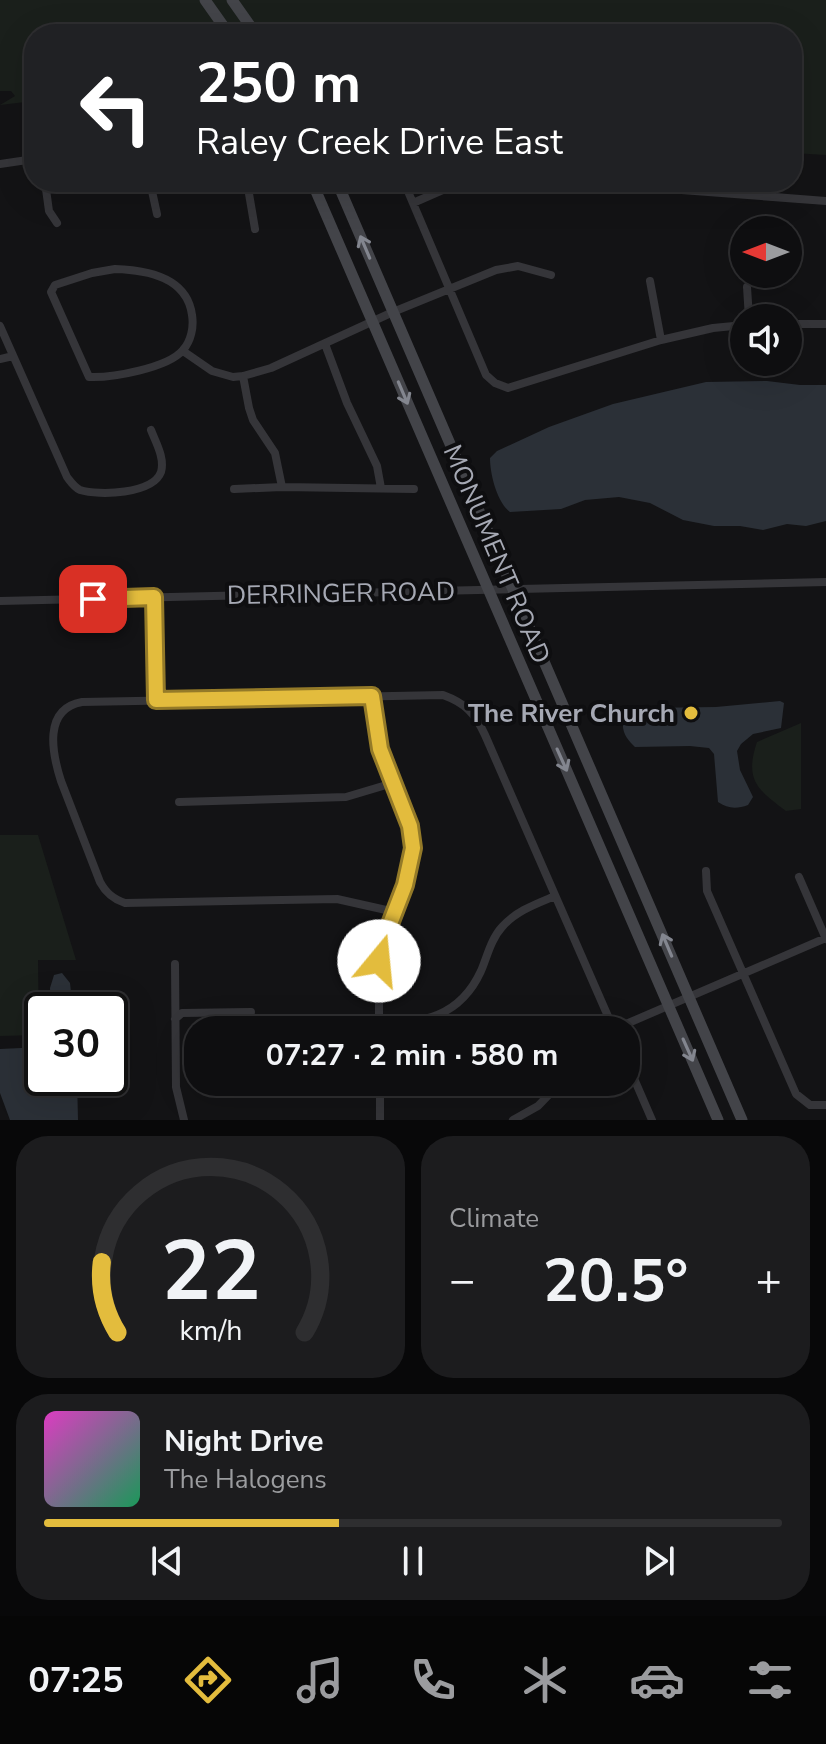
<!DOCTYPE html>
<meta charset="utf-8">
<style>
body{margin:0;font-family:"Nunito Sans",sans-serif;background:#1c1c1e;color:#f1f3f6;height:100vh;display:flex;flex-direction:column;font-size:30px;white-space:nowrap}
*{box-sizing:border-box;margin:0}
p{font-size:26px;color:#9b9c9f}
.icon{flex:none;width:44px;height:44px;fill:none;stroke:currentColor;stroke-width:2;stroke-linecap:round;stroke-linejoin:round}
.map{position:relative;height:1120px;overflow:hidden}
.drawer{display:flex;flex-direction:column;gap:16px;padding:16px;background:#080809;flex:1}
.drawer>*{flex:none}
.top-card{position:absolute;left:24px;top:24px;width:778px;height:168px;border-radius:32px;box-shadow:0 8px 32px #0002,0 0 0 2px #2e2e30;background:#202124;color:#fff;overflow:hidden}
.needle{width:52px;rotate:270deg}
.buttons{position:absolute;left:730px;top:216px;display:grid;gap:16px}
.buttons a{display:grid;place-items:center;width:72px;height:72px;border-radius:50%;background:#0e0e10;box-shadow:0 8px 32px #0002,0 0 0 2px #2e2e30;font-size:40px}
.speed{position:absolute;left:24px;top:992px;display:flex;gap:16px;font-size:40px;font-weight:700;text-align:center}
.speed>*{display:grid;place-content:center;width:104px;height:104px;border-radius:50%;background:#0e0e10;box-shadow:0 8px 32px #0002,0 0 0 2px #2e2e30;line-height:1}
.speed .limit{border:4px solid #111;border-radius:12px;background:#fff;color:#111}
.pin{position:absolute;display:grid;place-items:center;width:68px;height:68px;color:#fff;margin:-34px;border-radius:16px;box-shadow:0 4px 12px #0006}
.me{position:absolute;width:88px;margin:-44px;rotate:17deg;stroke-linejoin:round;filter:drop-shadow(0 0 6px #0008)}
.turn{display:flex;align-items:center;gap:28px;height:168px;padding:0 40px;font-size:36px}
.turn .icon{width:104px;height:104px;stroke-width:2.5}
.turn b{display:block;font-size:56px;line-height:68px}
.big{font-size:60px;font-weight:700;line-height:1.1}
.drawer .card{flex:1;display:flex;flex-direction:column;justify-content:center;gap:12px;min-width:0;padding:0 28px;border-radius:32px;background:#1c1c1e}
.drawer .dial{align-items:center;gap:0}
.dial svg{height:208px;overflow:visible;fill:none;stroke:#2e2e30;stroke-width:7;stroke-linecap:round;text-anchor:middle}
.dial text{fill:#f1f3f6;stroke:none}
.song{display:flex;align-items:center;gap:24px}
.cover{width:96px;height:96px;border-radius:12px;background:linear-gradient(135deg,hsl(310 70% 55%),hsl(150 70% 35%))}
.played{height:8px;border-radius:4px;background:linear-gradient(90deg,#e3bc3d 40%,#2e2e30 40%)}
.keys{display:flex;justify-content:space-around;direction:ltr}
.heat{display:flex;justify-content:space-between;align-items:center;font-size:44px;direction:ltr}
.drawer .tiles{flex:1;display:grid;gap:16px;grid-template-columns:1fr 1fr}
.card:last-child{grid-column:span 2}
.trip{position:absolute;left:184px;top:1016px;width:456px;height:80px;border-radius:32px;background:#0e0e10;box-shadow:0 8px 32px #0002,0 0 0 2px #2e2e30;font-weight:700;line-height:80px;text-align:center}
.tabs{display:flex;height:128px;justify-content:space-around;align-items:center;background:#060606;color:#9b9c9f}
.tabs .icon{width:56px;height:56px}
.tabs .selected{color:#e3bc3d}
.tabs b{font-size:36px;color:#f1f3f6}
.map>svg:first-child{display:block}
.green{fill:#1a1f1b}
.water{fill:#2b3037}
.lines{fill:none;stroke-linecap:round;stroke-linejoin:round}
.minor{stroke:#353539;stroke-width:8}
.secondary{stroke:#434449;stroke-width:11}
.oneway{stroke:#83868f}
.route-casing{stroke:#947a28;stroke-width:20}
.route{stroke:#e3bc3d;stroke-width:14}
.poi-dot{fill:#e3bc3d;stroke:#0e0e10;stroke-width:3}
.labels{text-anchor:middle;stroke-width:8;stroke-linejoin:round;paint-order:stroke}
.street-label{font-size:26px;fill:#a6a9b4;stroke:#0e0e10}
.poi-label{font-size:26px;font-weight:bold;fill:#a6a9b4;stroke:#0e0e10;text-anchor:end}
</style>
<div class="map">
<svg width="826" height="1120" viewBox="0 0 826 1120">
<rect width="100%" height="100%" fill="#131315"/>
<path class="green" d="M0 0H826V155L792 153V34H34V101L0 105 15 96 11 91H0Z
M801 723V809L786 811C758 790 744 780 757 742Z
M0 835H38L76 960H38L39 1035 0 1036Z"/>
<path class="water" d="M767 381 800 385H826V521L806 526 787 524 763 530 740 526H714L683 520 650 503 619 497 585 500 561 509 510 512C497 502 490 474 490 458L497 451 549 427 613 404 706 382Z
M780 701 784 703 781 728 753 734 741 744 737 751 740 770 753 797 748 805C737 809 728 809 718 802L714 754 709 748 690 746 635 747C627 740 619 729 625 717L645 708 716 707Z
M62 973 70 983 73 1010H51L50 988 54 975Z
M42 1047V1078H77L78 1120H10L0 1093V1049Z"/>
<g class="lines">
<path class="minor" d="M0 164 34 159
M45 182 49 211 57 223
M150 182 157 214
M247 182 255 229
M404 182 486 375 495 383 508 388 661 340 713 328 744 325
M576 182 826 201
M413 203 461 182
M115 269C147 270 187 277 192 315 194 327 191 341 183 350 168 368 112 378 89 377L51 292 55 285 92 273Z
M650 281 661 340
M747 287 749 318
M788 324H826
M0 326 67 477C71 482 74 487 80 490 99 496 153 494 161 472 165 458 156 443 151 430
M325 344 347 403 377 466 381 488
M183 351 212 371 233 377 243 376 271 368 393 312 496 270 518 266 551 275
M0 359 13 356
M243 376 249 408 253 420 275 453 282 487
M234 489 282 487 414 489
M154 597 156 700
M0 601 826 582
M372 696 380 749 410 826 413 848 405 885 385 937 379 961V1030
M179 802 346 797 393 783
M706 871 707 891 796 1094 810 1105H826
M799 877 826 939
M395 912 337 899 125 903C113 899 106 893 100 882L61 781C52 753 43 709 82 702L443 695C465 703 475 713 485 735L614 1030
M175 964 176 1087 184 1120
M175 1019 182 1013 251 1012
M378 1025C423 1023 460 1017 481 971 487 957 491 939 502 927 516 911 536 904 555 896
M612 1030 826 938
M626 1060 652 1120
M380 1082V1120
M513 1120 538 1106 561 1082"/>
<path class="secondary" d="M205 0 229 34
M232 0 256 34
M312 182 718 1120
M337 182 742 1120"/>
</g>
<defs><path id="oneway-shaft" d="M-6 0H5M1.5-3L5.5 0L1.5 3" fill="none" stroke-width="1.6" stroke-linecap="round" stroke-linejoin="round" transform="scale(2)"/></defs>
<g class="oneway">
<use href="#oneway-shaft" transform="translate(365 247) rotate(-113)"/>
<use href="#oneway-shaft" transform="translate(403 393) rotate(67)"/>
<use href="#oneway-shaft" transform="translate(562 760) rotate(66)"/>
<use href="#oneway-shaft" transform="translate(667 945) rotate(-113)"/>
<use href="#oneway-shaft" transform="translate(688 1050) rotate(66)"/>
</g>
<g class="lines">
<defs>
<path id="route" d="M93 599 154 597 156 700 372 696 380 749 410 826 413 848 405 885 385 937 379 961"/>
</defs>
<use href="#route" class="route-casing"/>
<use href="#route" class="route"/>
</g>
<circle class="poi-dot" cx="691" cy="713" r="8"/>
<g class="labels">
<g class="street-label">
<text transform="translate(497 554) rotate(67)" y="9">MONUMENT ROAD</text>
<text transform="translate(341 593) rotate(-1)" y="9">DERRINGER ROAD</text>
</g>
<g class="poi-label">
<text x="675" y="722">The River Church</text>
</g>
</g>
</svg>
<div class="buttons">
<a><svg class="needle" viewBox="-14 -14 28 28"><path d="M0-13l5 13h-10z" fill="#e53935"/><path d="M0 13l5-13h-10z" fill="#9b9c9f"/></svg></a>
<a><svg class="icon" aria-label="sound" viewBox="0 0 24 24"><path d="M4 9h4l5-4v14l-5-4H4zM17 9q2 3 0 6"/></svg></a>
</div>
<div class="speed"><div class="limit">30</div></div>
<div class="pin" style="left:93px;top:599px;background:#d93025"><svg class="icon" aria-label="arrive" viewBox="0 0 24 24"><path d="M6 21V4h12l-3 4 3 4H6"/></svg></div>
<svg class="me" style="left:379px;top:961px" viewBox="-20 -20 40 40"><circle r="19" fill="#fff"/><path d="M0-13L10 11 0 6-10 11z" fill="#e3bc3d"/></svg>
<div class="trip">07:27 · 2 min · 580 m</div>
<div class="top-card">
<div class="turn"><svg class="icon" aria-label="left" viewBox="0 0 24 24"><path d="M17 20v-9H6M10 6l-5 5 5 5"/></svg><div><b>250 m</b>Raley Creek Drive East</div></div>
</div>
</div>
<section class="drawer">
<div class="tiles">
<div class="card dial"><svg viewBox="0 0 100 80">
<path d="M14 69A42 42 0 1 1 86 69"/>
<path d="M14 69A42 42 0 0 1 8 42" stroke="#e3bc3d"/>
<text x="50" y="56" font-size="32" font-weight="700">22</text>
<text x="50" y="72" font-size="11">km/h</text>
</svg></div>
<div class="card"><p>Climate</p>
<div class="heat"><a>−</a><b class="big">20.5°</b><a>+</a></div>
</div>
<div class="card">
<div class="song"><i class="cover"></i><div><b>Night Drive</b><p>The Halogens</p></div></div>
<div class="played"></div>
<div class="keys"><svg class="icon" aria-label="previous" viewBox="0 0 24 24"><path d="M18 5L8 12l10 7zM5 5v14"/></svg><svg class="icon" aria-label="pause" viewBox="0 0 24 24"><path d="M8 5v14M16 5v14"/></svg><svg class="icon" aria-label="next" viewBox="0 0 24 24"><path d="M6 5l10 7-10 7zM19 5v14"/></svg></div>
</div>
</div>
</section>
<nav class="tabs">
<b>07:25</b>
<svg class="icon selected" aria-label="directions" viewBox="0 0 24 24"><path d="M12 3l9 9-9 9-9-9zM9 14v-3h6M13 9l2 2-2 2"/></svg>
<svg class="icon" aria-label="music" viewBox="0 0 24 24"><path d="M9 18V5l10-2v13"/><circle cx="6" cy="18" r="3"/><circle cx="16" cy="16" r="3"/></svg>
<svg class="icon" aria-label="phone" viewBox="0 0 24 24"><path d="M5 4h4l2 5-3 2q2 4 5 5l2-3 5 2v4C11 20 4 13 5 4z"/></svg>
<svg class="icon" aria-label="climate" viewBox="0 0 24 24"><path d="M12 3v18M4 7l16 10M4 17L20 7"/></svg>
<svg class="icon" aria-label="car" viewBox="0 0 24 24"><path d="M5 17H2v-5l4-1 3-4h7l3 4 3 1v5h-3M9 17h6M6 11h13"/><circle cx="7" cy="17" r="2"/><circle cx="17" cy="17" r="2"/></svg>
<svg class="icon" aria-label="filters" viewBox="0 0 24 24"><path d="M4 7h16M4 17h16"/><circle cx="9" cy="7" r="2"/><circle cx="15" cy="17" r="2"/></svg>
</nav>
